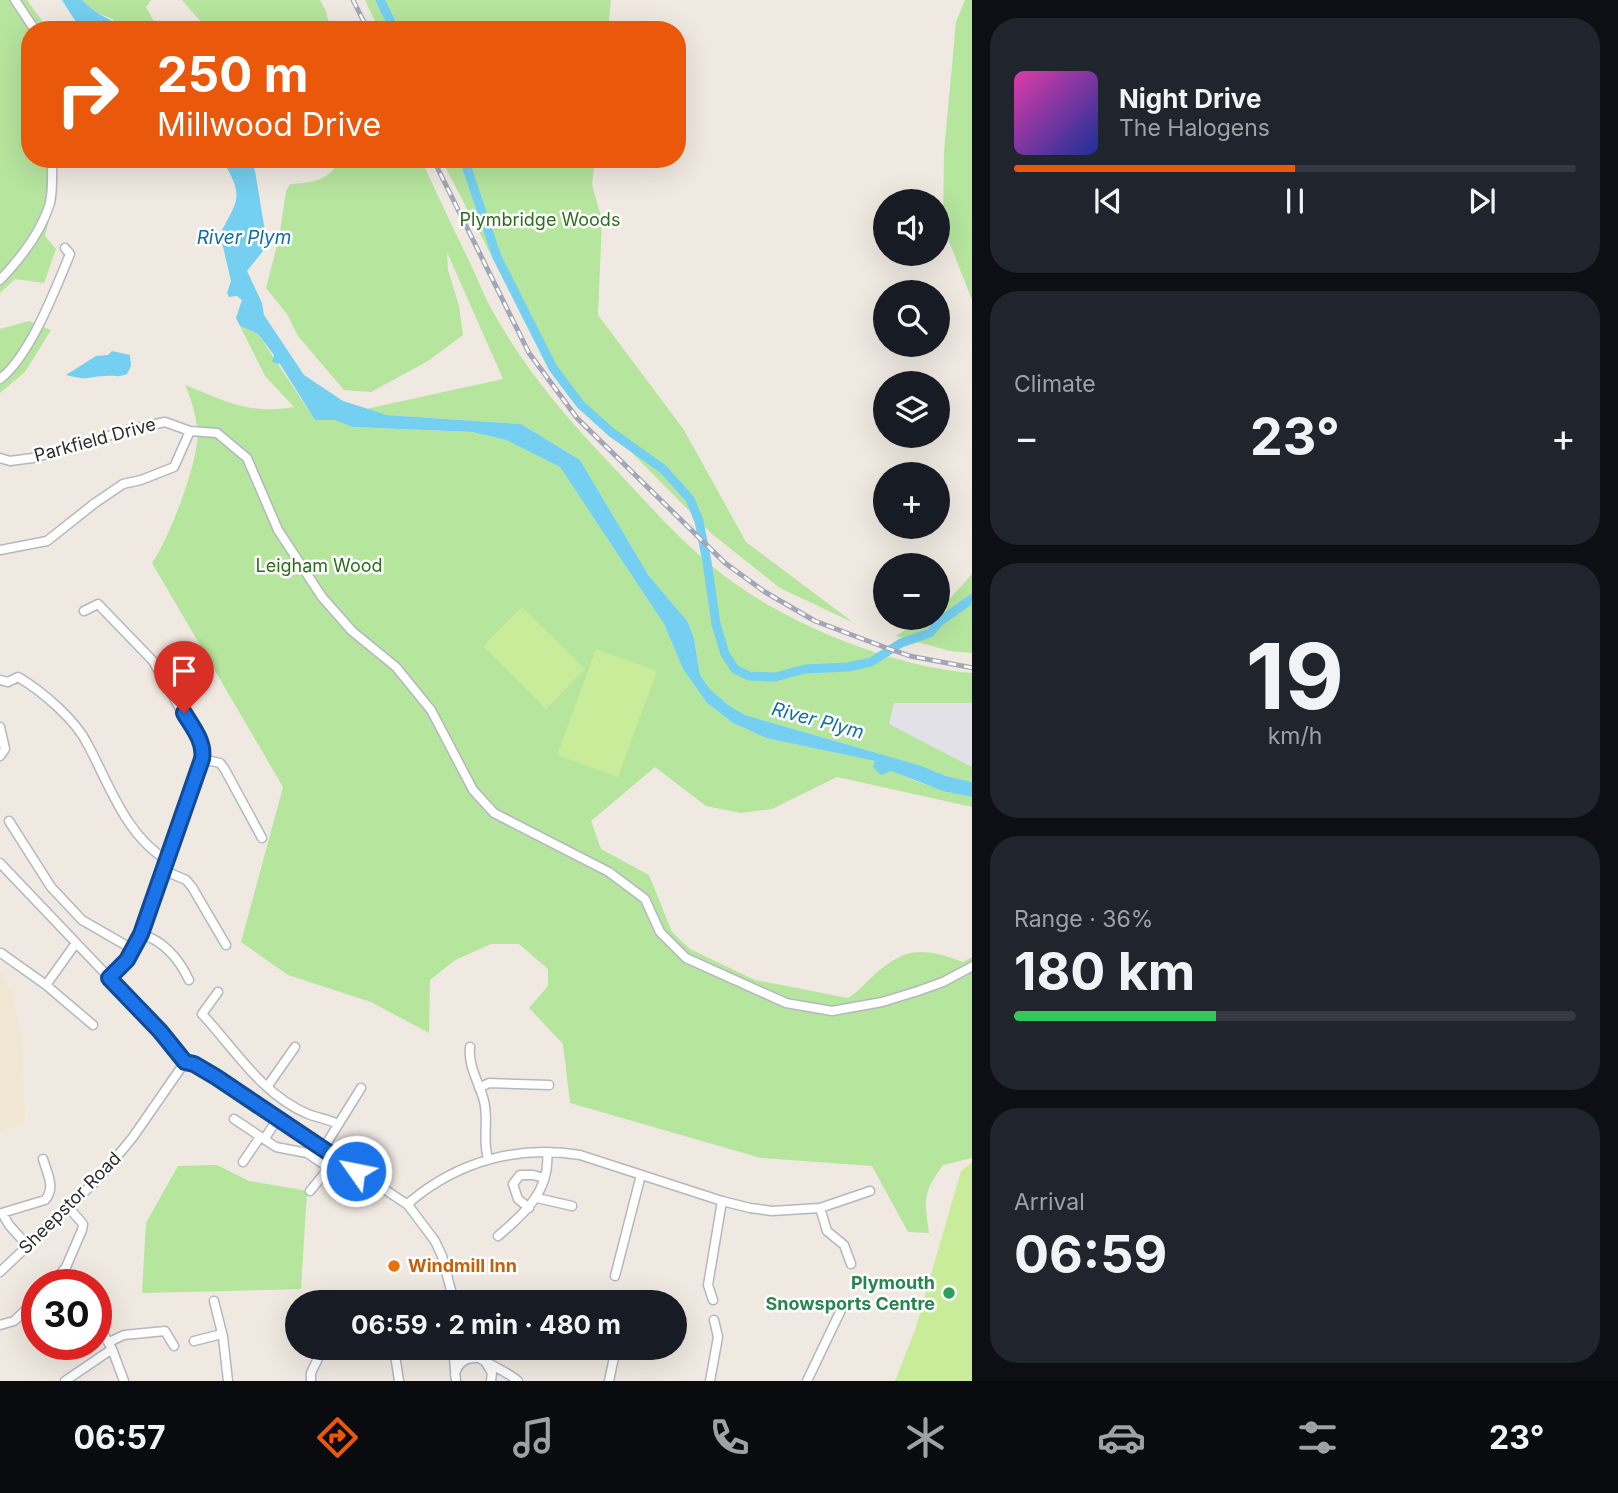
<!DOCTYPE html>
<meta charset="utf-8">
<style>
body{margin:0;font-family:Inter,sans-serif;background:#20242c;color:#f1f3f6;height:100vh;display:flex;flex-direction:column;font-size:26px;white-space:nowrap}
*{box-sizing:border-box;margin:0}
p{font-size:23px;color:#9ea1a6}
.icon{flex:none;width:38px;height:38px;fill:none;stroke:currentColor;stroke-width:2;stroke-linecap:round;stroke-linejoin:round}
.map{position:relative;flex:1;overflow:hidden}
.sheet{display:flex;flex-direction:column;gap:18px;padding:18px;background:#0d0f14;width:646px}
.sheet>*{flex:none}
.guide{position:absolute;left:21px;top:21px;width:665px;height:147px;border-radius:28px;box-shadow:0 7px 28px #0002;background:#ea580c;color:#fff;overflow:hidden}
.tools{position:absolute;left:873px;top:189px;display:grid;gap:14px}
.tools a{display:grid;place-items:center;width:77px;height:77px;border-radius:50%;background:#171b24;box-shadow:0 7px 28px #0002;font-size:35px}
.speed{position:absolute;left:21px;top:1269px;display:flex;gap:14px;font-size:35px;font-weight:700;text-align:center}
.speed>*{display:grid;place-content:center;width:91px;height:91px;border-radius:50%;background:#171b24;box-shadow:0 7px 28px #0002;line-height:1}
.speed .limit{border:10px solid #d22;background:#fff;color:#111}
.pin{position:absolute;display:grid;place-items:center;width:60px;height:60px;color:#fff;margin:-72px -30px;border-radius:50% 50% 50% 0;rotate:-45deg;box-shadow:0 0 7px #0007}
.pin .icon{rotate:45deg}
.me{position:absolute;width:77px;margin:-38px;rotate:303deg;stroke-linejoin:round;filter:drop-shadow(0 0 5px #0008)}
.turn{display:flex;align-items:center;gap:24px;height:147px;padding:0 21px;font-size:32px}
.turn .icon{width:91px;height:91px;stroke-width:2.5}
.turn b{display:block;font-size:49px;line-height:60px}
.big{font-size:52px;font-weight:700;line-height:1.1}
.sheet .widget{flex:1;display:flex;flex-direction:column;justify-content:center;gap:10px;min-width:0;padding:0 24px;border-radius:28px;background:#20242c}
.sheet .dial{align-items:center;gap:0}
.dial b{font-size:91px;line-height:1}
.song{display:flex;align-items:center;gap:21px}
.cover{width:84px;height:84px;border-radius:10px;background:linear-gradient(135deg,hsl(320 70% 55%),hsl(230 70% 35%))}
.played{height:7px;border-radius:4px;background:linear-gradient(90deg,#ea580c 50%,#363941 50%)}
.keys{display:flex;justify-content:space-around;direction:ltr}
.heat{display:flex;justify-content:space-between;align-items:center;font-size:38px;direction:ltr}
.charge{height:10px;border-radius:5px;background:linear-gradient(90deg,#34c759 36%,#363941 0)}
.trip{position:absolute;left:285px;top:1290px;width:402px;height:70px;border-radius:35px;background:#171b24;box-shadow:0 7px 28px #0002;font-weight:700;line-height:70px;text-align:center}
.tabs{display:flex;height:112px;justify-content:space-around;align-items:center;background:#090b0e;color:#9ea1a6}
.tabs .icon{width:49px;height:49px}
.tabs .selected{color:#ea580c}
.tabs b{font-size:32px;color:#f1f3f6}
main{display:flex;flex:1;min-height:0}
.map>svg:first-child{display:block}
.industrial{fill:#e3e1e8}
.education{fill:#f0e6d1}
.green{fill:#b6e59e}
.pitch{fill:#c9ec9a}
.water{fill:#75cff0}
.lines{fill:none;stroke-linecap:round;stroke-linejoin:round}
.canal{stroke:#75cff0;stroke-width:9}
.street-casing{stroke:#b4b7c1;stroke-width:11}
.street{stroke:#fff;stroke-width:8}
.rail-casing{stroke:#a3a6b8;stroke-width:5}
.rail{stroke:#fff;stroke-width:2.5;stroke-dasharray:8;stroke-linecap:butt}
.route-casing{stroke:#114b97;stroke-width:18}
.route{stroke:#1a73e8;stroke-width:12}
.food-dot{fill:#e8710a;stroke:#fff;stroke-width:2.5}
.leisure-dot{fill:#2e9e5b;stroke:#fff;stroke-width:2.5}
.labels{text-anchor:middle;stroke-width:5;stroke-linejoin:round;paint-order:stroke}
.park-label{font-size:18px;fill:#2c6e1b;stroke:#fff}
.street-label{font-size:18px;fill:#2e2e2e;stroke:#fff}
.food-label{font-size:18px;font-weight:bold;fill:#c56008;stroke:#fff;text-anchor:start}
.leisure-label{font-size:18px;font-weight:bold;fill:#27864d;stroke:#fff;text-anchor:end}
.water-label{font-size:19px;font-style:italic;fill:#0d6fa3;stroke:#fff}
</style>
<main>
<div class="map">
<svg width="973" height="1381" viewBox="0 0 973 1381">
<rect width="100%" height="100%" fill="#efe9e1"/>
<path class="industrial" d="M894 703H972V767L889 725Z"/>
<path class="education" d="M0 971 12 994 22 1040 25 1123 0 1130Z"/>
<path class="green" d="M0 0H27L49 30H30V159H53L54 200 45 236 56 249 44 283 15 279 0 293Z
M82 0H151L146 7 159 30H126L112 19 91 10Z
M182 0H320L326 11 330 30H208Z
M365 0H611L608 30H379Z
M965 0H973L972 300 943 226 944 152 956 22Z
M339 159H421C437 194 454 230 471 265 479 282 486 301 496 317 528 374 572 424 617 471 647 503 677 537 711 565 775 620 888 666 972 673V703H894L889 724 972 767V782L946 776 922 766 745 715 728 705 709 688 700 675 694 639 688 622 649 576 580 460 521 424 387 415 366 409 503 379 447 252 448 270 459 306 463 335 428 361 371 392 344 390 298 336 287 314 266 288 279 238 286 191 290 184C311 183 331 181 339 159Z
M441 159H595L592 185 602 220 598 315 684 430 746 542 854 623 780 588 712 534 575 395 536 341Z
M29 321 51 330 25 372 0 393V329Z
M240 326 258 334 315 420H335L352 427 471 432 506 440 560 467 664 624 683 669 707 703 733 723 766 738 876 761C904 780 939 790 972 797V807L837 777 772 809 741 813 706 806 655 767 591 821 601 849 649 875 672 932 690 949 755 980 848 998C858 992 864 984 873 976 905 947 922 947 963 962L972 957V1158L943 1165C923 1193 924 1199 929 1233L908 1232 872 1166 761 1158 570 1103 563 1044 529 1008 548 986V969L519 944H491L455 960 430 980 429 1033 371 1002 288 975 241 942 283 787 152 563C170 536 192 477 197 444 199 424 193 403 185 385 225 401 250 415 294 407L265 376Z
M972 574V653L950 651 896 636 924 618H938V609L946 603Z
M217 1165 249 1181 307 1191 301 1289 142 1293 146 1223 178 1166Z"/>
<path class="pitch" d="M522 607 585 669 546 709 483 646Z
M596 649 657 671 618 777 557 755Z
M972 1162V1381H895L915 1330 961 1171Z"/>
<path class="water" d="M62 0H82C94 14 111 19 126 30H81Z
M222 159H246L254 165 266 237 263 251 247 271 262 303 264 315 304 375 343 401 387 415 521 424 580 460 649 576 688 622 694 639 700 675 709 688 728 705 745 715 922 766 946 776 972 782V797L943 791 891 771 881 775 873 767 875 761 766 738 733 723 707 703 683 669 664 624 560 467 506 440 472 432 352 427 335 420H315L280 364 272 362 274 355 258 334 240 326 236 318 242 300 237 296 229 297 227 293 231 281 220 234C239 198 244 197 222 159Z
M112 351 130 355 131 366 127 374C118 378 114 375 105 376 85 377 88 381 66 375L96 356 108 355Z"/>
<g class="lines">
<path class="canal" d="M380 0 395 30
M464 159 497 257 553 368 581 405 611 432 663 469 690 499 699 521 707 562 716 624 725 654 735 669 749 676 775 677 805 669 848 667 871 662 901 643 930 633 939 622 973 598"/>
<defs>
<path id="street" d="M15 0 35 30
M0 280C21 258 41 233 50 203 53 190 52 173 52 159
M0 379C30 356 55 290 70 254L65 248
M0 458 10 461 33 458 128 430 165 422 190 431 217 433 247 458 278 530 322 597 352 631 396 667 431 710 473 790 494 813 609 872 645 899 660 932 686 958 786 1003 832 1011 882 1002 918 991 943 982 973 966
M0 550 47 541 95 503 123 484 141 480 174 467 190 431
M84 611 98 604 153 661 203 749 141 934 127 960 109 978
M0 680 8 682 18 677C42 691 76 720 88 745 109 784 126 836 167 860
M0 727 5 749 0 756
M202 759 220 763 224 768 262 838
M9 821 51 887 82 920 134 950
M0 863 160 1031 185 1062 194 1064 215 1076 408 1205 435 1241 442 1256 454 1302
M163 870 186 880 192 887 226 945
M141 934C164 941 179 959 189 980
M1 953 46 985 93 1025
M46 985 76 943
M218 992 202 1014C234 1048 262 1095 308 1114 318 1118 328 1119 338 1124
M470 1047C468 1067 479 1082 484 1101 489 1121 482 1140 488 1158
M267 1087 295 1047
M479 1088 489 1083 549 1085
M234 1119 276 1147 307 1153 329 1168 310 1191
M265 1138 278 1118
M323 1149 361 1088
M243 1162 260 1137
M537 1198 572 1206
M408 1205 411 1201C459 1161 518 1145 580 1155L722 1201 750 1208 772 1211 820 1208 870 1191
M529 1208 518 1199 513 1184 520 1175H533L544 1178
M820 1208 827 1231 844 1245 851 1264
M498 1236C524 1214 551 1190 547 1153
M28 1246 9 1225 2 1213 45 1200C56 1188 47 1173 43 1159
M0 1272 100 1177 133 1137 185 1062
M615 1276 641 1175
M52 1284 66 1267 82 1230 83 1224 69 1208
M713 1300 708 1285 722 1201
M214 1301 223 1337 228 1381
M96 1321 112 1349 124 1381
M0 1325 14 1321 37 1299
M194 1341 222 1334
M109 1342 124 1335 165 1331 174 1346
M394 1348 399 1381
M453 1348 456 1381
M465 1348C480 1362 501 1367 518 1381
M486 1363 492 1373 491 1381
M455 1374C458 1363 465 1358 475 1358
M65 1381 112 1349
M311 1381V1373L323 1348
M609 1381 616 1348
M710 1381 718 1337 714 1320
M807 1381 841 1310"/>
</defs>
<use href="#street" class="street-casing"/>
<use href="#street" class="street"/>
<defs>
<path id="rail" d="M353 0 368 30
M433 159 529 353 577 418 725 563 765 592 815 621 884 647 910 656 973 668"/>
</defs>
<use href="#rail" class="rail-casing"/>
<use href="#rail" class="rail"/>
</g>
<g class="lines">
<defs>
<path id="route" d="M184 713C193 728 205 742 202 759L141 934 127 960 109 978 160 1031 185 1062 194 1064 216 1077 356 1171"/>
</defs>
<use href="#route" class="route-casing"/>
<use href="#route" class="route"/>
</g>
<circle class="food-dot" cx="394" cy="1266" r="7"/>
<circle class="leisure-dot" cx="949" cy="1293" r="7"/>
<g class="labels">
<g class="park-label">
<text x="540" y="226">Plymbridge Woods</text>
<text x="319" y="572">Leigham Wood</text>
</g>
<g class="street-label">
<text transform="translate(95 440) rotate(-15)" y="6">Parkfield Drive</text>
<text transform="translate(70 1203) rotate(-45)" y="6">Sheepstor Road</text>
</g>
<g class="food-label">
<text x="408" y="1272">Windmill Inn</text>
</g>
<g class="leisure-label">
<text x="935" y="1289">Plymouth<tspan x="935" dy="21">Snowsports Centre</tspan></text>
</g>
<g class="water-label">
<text x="244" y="244">River Plym</text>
<text transform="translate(818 720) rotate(15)" y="7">River Plym</text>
</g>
</g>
</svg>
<div class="tools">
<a><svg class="icon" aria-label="sound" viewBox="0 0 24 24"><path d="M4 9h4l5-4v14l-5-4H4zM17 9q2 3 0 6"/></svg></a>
<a><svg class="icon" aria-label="search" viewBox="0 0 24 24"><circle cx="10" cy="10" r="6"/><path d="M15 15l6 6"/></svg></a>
<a><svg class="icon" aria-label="layers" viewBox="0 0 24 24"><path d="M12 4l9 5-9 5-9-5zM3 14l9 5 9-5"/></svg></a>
<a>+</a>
<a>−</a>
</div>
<div class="speed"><div class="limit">30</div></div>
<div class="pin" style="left:184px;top:713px;background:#d93025"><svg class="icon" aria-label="arrive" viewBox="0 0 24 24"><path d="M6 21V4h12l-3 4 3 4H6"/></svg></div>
<svg class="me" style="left:356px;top:1171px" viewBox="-20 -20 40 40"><circle r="17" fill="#1a73e8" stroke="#fff" stroke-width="3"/><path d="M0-11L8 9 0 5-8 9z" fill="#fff"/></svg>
<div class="trip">06:59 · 2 min · 480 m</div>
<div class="guide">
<div class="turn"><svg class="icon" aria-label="right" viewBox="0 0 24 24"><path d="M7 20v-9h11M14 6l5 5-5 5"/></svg><div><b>250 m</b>Millwood Drive</div></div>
</div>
</div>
<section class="sheet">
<div class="widget">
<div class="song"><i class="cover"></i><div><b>Night Drive</b><p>The Halogens</p></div></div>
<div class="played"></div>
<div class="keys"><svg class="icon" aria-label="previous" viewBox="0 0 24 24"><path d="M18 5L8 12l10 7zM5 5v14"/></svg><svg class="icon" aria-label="pause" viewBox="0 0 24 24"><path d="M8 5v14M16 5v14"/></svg><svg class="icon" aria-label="next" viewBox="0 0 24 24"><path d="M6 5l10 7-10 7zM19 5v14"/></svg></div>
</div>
<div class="widget"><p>Climate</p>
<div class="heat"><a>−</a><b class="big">23°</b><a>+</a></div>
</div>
<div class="widget dial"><b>19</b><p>km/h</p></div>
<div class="widget"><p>Range · 36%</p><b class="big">180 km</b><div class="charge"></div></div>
<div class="widget"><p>Arrival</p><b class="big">06:59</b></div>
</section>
</main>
<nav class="tabs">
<b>06:57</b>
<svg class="icon selected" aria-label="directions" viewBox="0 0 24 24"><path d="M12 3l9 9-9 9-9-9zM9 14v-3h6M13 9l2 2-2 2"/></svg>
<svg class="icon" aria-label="music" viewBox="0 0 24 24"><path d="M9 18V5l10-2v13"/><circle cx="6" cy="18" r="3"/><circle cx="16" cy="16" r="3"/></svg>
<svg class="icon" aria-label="phone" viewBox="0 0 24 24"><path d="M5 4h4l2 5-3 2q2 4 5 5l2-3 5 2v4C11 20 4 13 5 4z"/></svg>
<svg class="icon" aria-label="climate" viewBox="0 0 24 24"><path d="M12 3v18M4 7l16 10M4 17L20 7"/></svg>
<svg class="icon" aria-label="car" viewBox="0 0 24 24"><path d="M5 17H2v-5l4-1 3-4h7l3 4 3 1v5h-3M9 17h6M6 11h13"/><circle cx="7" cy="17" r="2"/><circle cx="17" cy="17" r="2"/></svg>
<svg class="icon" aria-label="filters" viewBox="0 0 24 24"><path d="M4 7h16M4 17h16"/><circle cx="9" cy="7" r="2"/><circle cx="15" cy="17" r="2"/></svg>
<b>23°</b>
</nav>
